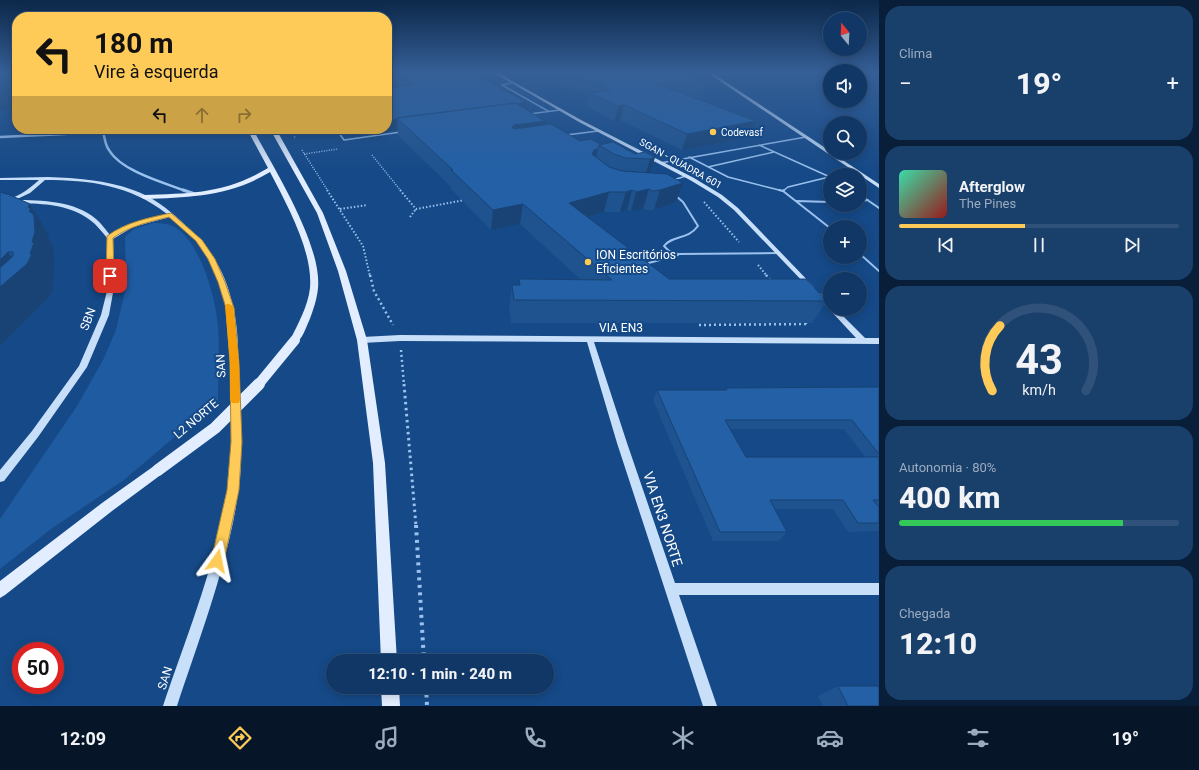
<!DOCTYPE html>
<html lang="pt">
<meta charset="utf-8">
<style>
body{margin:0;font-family:Roboto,sans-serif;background:#193f6b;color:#f1f3f6;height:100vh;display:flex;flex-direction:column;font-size:15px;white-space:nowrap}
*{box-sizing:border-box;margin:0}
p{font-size:13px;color:#9cacbf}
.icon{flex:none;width:22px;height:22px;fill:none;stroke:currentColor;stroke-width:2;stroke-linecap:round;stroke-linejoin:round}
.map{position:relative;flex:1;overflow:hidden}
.panel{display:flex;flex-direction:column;gap:6px;padding:6px;background:#091e38;width:320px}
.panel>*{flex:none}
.top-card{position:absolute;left:12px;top:12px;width:380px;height:122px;border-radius:16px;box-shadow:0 2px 10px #0003,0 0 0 1px #305179;background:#ffcb58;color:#111;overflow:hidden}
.needle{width:26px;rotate:342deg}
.tools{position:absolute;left:823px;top:12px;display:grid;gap:8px}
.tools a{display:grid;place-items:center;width:44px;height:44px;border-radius:50%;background:#103765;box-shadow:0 2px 10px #0003,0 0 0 1px #305179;font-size:20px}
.speed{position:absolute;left:12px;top:642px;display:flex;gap:8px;font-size:20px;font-weight:700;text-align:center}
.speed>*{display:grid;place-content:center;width:52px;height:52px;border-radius:50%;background:#103765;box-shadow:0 2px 10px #0003,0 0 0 1px #305179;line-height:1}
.speed .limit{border:6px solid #d22;background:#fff;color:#111}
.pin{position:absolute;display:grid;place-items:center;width:34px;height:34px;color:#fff;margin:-17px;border-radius:8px;box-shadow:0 2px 6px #0006}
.me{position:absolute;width:44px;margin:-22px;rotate:12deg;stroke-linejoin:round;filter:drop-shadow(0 0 3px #0008)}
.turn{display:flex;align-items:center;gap:14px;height:84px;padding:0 16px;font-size:18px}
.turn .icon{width:52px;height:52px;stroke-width:2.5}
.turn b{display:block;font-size:28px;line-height:34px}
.lanes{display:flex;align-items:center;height:38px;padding:0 16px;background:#0003;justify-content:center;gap:20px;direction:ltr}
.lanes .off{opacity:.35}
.big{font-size:30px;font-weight:800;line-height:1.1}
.panel .card{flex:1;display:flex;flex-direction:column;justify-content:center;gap:6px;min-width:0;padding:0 14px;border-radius:16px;background:#193f6b}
.panel .dial{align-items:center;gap:0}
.dial svg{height:104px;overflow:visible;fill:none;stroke:#305179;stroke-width:7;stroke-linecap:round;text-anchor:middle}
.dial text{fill:#f1f3f6;stroke:none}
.song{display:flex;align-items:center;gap:12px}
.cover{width:48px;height:48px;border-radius:6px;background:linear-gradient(135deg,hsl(160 70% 55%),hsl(0 70% 35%))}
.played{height:4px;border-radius:2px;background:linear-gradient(90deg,#ffcb58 45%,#305179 45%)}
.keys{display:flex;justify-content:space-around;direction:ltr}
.heat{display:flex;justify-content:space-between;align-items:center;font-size:22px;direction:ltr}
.charge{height:6px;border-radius:3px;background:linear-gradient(90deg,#34c759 80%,#305179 0)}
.trip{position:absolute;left:326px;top:654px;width:228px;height:40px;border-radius:20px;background:#103765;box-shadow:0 2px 10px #0003,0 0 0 1px #305179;font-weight:800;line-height:40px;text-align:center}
.dock{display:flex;height:64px;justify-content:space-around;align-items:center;background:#061628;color:#9cacbf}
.dock .icon{width:28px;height:28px}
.dock .selected{color:#ffcb58}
.dock b{font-size:18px;color:#f1f3f6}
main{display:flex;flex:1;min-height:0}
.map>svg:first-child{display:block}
.green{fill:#1e5ba0}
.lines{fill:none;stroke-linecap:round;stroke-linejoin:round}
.path-far4{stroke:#9bc2ee;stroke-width:1.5;stroke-dasharray:1 1.5;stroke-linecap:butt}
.path-far3{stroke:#9bc2ee;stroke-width:2;stroke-dasharray:1.5 2;stroke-linecap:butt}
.path-far2{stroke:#9bc2ee;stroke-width:2.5;stroke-dasharray:2 3;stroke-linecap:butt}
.path-far1{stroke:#9bc2ee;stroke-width:3;stroke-dasharray:2.5 3.5;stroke-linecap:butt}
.path{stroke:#9bc2ee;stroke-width:4;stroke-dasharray:3 4.5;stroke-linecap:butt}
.lane-far1{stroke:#9bc2ee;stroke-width:1.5}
.lane{stroke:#9bc2ee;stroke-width:2}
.street-far1{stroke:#9bc2ee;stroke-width:2.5}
.street{stroke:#9bc2ee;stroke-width:3}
.secondary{fill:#c8dffa;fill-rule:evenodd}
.primary{fill:#e2eeff;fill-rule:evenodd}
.primary-bridge-far1{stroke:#e2eeff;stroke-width:10}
.primary-bridge{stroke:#e2eeff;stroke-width:12}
.wall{fill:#1e538f;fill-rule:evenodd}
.shaded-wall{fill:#184374}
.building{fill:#2360a6;stroke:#184374}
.route{fill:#ffcb58;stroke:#a68439}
.slow{fill:#f59e0b}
.poi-dot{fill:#ffcb58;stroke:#154987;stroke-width:1.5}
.labels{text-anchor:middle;stroke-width:4;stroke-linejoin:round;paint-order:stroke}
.far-poi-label{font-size:10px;fill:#fff;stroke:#154987;text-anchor:start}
.far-street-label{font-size:10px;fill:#fff;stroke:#154987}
.poi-label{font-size:12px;fill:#fff;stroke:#154987;text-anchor:start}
.street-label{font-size:12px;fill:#fff;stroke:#154987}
.near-street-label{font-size:14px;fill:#fff;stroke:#154987}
</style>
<main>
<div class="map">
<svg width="879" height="706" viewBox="0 0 879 706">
<rect width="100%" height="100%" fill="#154987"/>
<path class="green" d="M153 223C163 223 172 224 179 230 202 248 216 299 218 327 220 351 218 376 218 400L124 480 51 529 0 569V519L77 406 103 360 116 330 126 287 125 237 134 229Z"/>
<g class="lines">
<path class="path-far4" d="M293 129 295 139
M302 150 328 191
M304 154 338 149
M372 155 401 191"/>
<path class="path-far3" d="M327 190 363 246 370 276
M400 190 416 209 465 200
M704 202 739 242
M340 209 367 205
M410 217 416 209
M758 265 767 276"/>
<path class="path-far2" d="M370 275 374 291 393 325
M766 275 771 281
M699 325 808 324 805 321
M401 350 404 385"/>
<path class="path-far1" d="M404 384 416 526"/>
<path class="path" d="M416 525 424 661
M426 687 427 706"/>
<path class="lane-far1" d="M512 83 502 85 548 111
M529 114 560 110
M336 129 344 140 401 132
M566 135 598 131
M759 145 830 177
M689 157 728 177 783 191
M660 163 806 137
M708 167 774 152
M673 180 686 176
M783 191 788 187 829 177"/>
<path class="lane" d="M779 190 783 191 830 228
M783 191 784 190
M860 195 879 208
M676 196 683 202 698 226C688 240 672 235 664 246L669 251 678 254 779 253
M796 201 830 202
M860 201 868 200
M860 254 879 271
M645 264 678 255"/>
<path class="street-far1" d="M103 132C105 138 105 145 109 150 121 171 164 183 186 191
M0 137 65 134 120 129"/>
<path class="street" d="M183 190 195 194"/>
<path class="secondary" d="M494 73H498L581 120 694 178 722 195 738 208 814 287 813 288H809L734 210 718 197 690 180 579 122Z
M708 73H712L830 151V153H832L879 184V188Z
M48 177C77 178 106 180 133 190 151 196 167 208 182 222 209 246 226 271 233 307 239 331 238 355 239 379 240 412 243 445 240 478 232 554 201 633 177 706H163C188 632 219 557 229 480 233 448 231 415 230 383 230 336 231 286 200 246 192 235 180 226 170 217L133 227 113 239 114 287 109 315 87 367 38 437 4 481 0 482V470L32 431 79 366 101 315 108 287 107 238C102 232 97 225 90 220 65 201 30 203 0 204V200C15 200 28 190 39 180H0V178ZM45 180C90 180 130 185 167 214L129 225 110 235C106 230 101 223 96 219 75 201 42 200 15 200L30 193Z
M819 293 821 294 830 303V309H836L865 338H879V344L594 342 627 443 675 583H879V595H679L717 706H703L617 443 587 342 400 341 362 343 358 340 362 337 400 335 856 338 817 296 816 295 817 294Z"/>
<path class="primary" d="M247 129H253C274 169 322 244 318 288 317 299 313 311 309 321 306 327 302 341 295 343L290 340C298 324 308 306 310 288 313 251 287 205 270 172 229 197 190 197 144 199L141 197 144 195C192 193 225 194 268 168Z
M270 129H276L323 213 346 271 367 340 385 463 397 661H381L373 463 357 340 338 271 317 213Z
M158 465 162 466 164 470 162 474 112 511 5 595 0 598V581L102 503 154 466Z
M381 687H399L400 706H382Z"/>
<path class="primary-bridge-far1" d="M258 385 295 340"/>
<path class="primary-bridge" d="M158 470 215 428 259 384"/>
</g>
<path class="wall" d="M387 73H474L526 102 525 108 545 125 580 141 600 144 635 154 655 157 650 173 683 183 676 202 654 210H646L643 209 631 211 627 210 620 212H604L587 217 627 251 669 279 827 301 812 323H511L509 307 512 285H519V279L581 280 520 224 491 230 451 189V187L398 135V130L352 137 346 129H387L403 86Z
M542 73H679L706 84 701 98H694L749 137 682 150 620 120 615 121 587 107 589 96Z
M0 192 30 204 49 235 48 237 53 247 55 264 53 273 55 275 52 285 54 287 49 297 0 346Z
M879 387V531L848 532 833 509H774L787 532 779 541H713L653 400 657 390H724L726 388ZM730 429H844L865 457H746Z
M838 686 879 706H823L818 696Z"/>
<path class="shaded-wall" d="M0 73H3L6 79 13 73H17V108L15 109 0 111Z
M526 102 524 113 398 119Z
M624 105 620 120 615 121 618 106Z
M397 119 398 130 352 137V129H387V121Z
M545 121 543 137 513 142 512 127 514 125Z
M756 121 749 137 682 150 687 134Z
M598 149 594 167 592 154 594 150Z
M655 157 646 185 642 187 650 159Z
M683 183 676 202 654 210 660 190Z
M649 189 643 209 631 211 636 192Z
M632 190 627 210 620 212 626 192Z
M609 192 604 212 565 223 569 203Z
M30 204 49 235 48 237 53 247 55 264 53 273 55 275 52 285 54 287 49 297 0 346V260L8 252 20 270 30 254 32 242 29 211 28 207Z
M523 204 520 224 491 230 493 210Z"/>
<path class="building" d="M5 73H13L0 83V78L4 76Z
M399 73H474L526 102 517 104 516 103 397 118V119L387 121V88L414 85Z
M572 73H679L706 84H657L756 121 687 134 624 105 618 106 590 93 610 90Z
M516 103 545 121 514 125 512 127 514 129 551 124 580 141 591 139 600 144 599 145 598 149 594 150 592 154 609 167 622 171 667 174 683 183 660 190 652 191 649 189 636 192 632 190 626 192H609L569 203 627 247V251L631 250 669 279H806L827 301 514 300 512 285H520L519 279 612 280 523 204 493 210 451 170H453L397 118Z
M613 142 635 154 645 152 655 157 650 159 625 158 614 154 599 145Z
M0 192 10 195 30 204 28 207 31 209 29 211 32 213 34 216 35 232 32 242 34 243 30 254H32L27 264 0 287V268L13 256V252H8L0 260Z
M879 387V454L852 420H725L746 457H879V500H873L879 507V523H858L843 500H770L787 532H720L657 390H727L726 388Z
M838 686H879V706H848Z"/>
<linearGradient id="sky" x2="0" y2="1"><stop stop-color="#0c284a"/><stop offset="0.42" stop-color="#355f96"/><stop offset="1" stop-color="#355f96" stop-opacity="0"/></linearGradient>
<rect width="879" height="172" fill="url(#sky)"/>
<path class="route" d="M171 213 202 240 215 259 225 282 234 308 239 363 242 442 239 490 224 561 222 565 217 567 213 565 211 561 227 490 231 442 230 363 226 308 218 282 208 259 196 241 169 217C149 222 130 226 113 238L114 276 110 278 106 276 107 236C126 222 148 218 171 213Z"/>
<path class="slow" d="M227 304H229L233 306 239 363 240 400 239 403H232L230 400V363L225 306Z"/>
<g class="poi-dot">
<circle cx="713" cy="132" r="4"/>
<circle cx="588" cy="262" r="4"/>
</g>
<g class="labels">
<g class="far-poi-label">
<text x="721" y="136">Codevasf</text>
</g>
<g class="far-street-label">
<text transform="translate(681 163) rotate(29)" y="4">SGAN - QUADRA 601</text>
</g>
<g class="poi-label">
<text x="596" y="259">ION Escritórios<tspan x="596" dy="14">Eficientes</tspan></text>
</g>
<g class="street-label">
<text transform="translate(88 319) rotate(-69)" y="4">SBN</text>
<text x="621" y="332">VIA EN3</text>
<text transform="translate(221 366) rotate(-93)" y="4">SAN</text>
<text transform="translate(196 419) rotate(-40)" y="4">L2 NORTE</text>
<text transform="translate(165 678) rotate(-72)" y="4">SAN</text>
</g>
<g class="near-street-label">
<text transform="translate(663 519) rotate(72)" y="5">VIA EN3 NORTE</text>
</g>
</g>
</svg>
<div class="tools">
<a><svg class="needle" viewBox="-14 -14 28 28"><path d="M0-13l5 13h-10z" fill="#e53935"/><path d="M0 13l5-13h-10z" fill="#9cacbf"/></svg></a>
<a><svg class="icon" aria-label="sound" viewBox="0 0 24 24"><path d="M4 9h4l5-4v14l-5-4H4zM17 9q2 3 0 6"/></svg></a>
<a><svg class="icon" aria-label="search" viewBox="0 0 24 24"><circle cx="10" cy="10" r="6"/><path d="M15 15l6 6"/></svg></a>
<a><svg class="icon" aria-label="layers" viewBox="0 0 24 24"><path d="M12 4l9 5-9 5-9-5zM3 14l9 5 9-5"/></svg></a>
<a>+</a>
<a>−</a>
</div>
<div class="speed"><div class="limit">50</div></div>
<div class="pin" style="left:110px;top:276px;background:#d93025"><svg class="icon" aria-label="arrive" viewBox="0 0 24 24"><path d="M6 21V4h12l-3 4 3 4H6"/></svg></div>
<svg class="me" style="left:217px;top:561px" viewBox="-20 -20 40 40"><path d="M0-17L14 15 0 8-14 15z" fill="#ffcb58" stroke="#fff" stroke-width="4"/></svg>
<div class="trip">12:10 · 1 min · 240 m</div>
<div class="top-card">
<div class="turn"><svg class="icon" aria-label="left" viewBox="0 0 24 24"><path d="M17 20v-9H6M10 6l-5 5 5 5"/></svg><div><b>180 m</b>Vire à esquerda</div></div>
<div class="lanes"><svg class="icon" aria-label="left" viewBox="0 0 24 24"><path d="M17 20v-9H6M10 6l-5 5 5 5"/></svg><svg class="icon off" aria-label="ahead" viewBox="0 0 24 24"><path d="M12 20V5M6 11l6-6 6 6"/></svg><svg class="icon off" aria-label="right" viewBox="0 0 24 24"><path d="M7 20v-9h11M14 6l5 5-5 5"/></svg></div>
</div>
</div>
<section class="panel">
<div class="card"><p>Clima</p>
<div class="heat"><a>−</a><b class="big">19°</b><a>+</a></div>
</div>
<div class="card">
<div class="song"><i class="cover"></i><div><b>Afterglow</b><p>The Pines</p></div></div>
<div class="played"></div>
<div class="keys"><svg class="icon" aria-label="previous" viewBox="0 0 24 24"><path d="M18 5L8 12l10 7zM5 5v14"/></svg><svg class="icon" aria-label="pause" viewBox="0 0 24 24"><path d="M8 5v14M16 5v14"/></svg><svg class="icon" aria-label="next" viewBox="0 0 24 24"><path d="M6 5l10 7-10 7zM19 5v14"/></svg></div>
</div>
<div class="card dial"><svg viewBox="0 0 100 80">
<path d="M14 69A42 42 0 1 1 86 69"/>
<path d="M14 69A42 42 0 0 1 20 19" stroke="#ffcb58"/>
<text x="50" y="56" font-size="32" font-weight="700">43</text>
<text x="50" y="72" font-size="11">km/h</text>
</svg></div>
<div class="card"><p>Autonomia · 80%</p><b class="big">400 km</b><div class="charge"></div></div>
<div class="card"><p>Chegada</p><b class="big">12:10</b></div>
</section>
</main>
<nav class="dock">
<b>12:09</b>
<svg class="icon selected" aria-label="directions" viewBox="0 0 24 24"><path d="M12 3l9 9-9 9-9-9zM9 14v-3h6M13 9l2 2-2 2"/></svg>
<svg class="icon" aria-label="music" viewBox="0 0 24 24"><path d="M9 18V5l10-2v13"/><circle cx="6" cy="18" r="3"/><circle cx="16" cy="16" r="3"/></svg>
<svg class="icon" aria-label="phone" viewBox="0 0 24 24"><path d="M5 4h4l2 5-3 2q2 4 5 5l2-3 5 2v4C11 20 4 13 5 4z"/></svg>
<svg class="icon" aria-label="climate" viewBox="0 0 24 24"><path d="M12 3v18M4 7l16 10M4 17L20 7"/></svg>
<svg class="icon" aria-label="car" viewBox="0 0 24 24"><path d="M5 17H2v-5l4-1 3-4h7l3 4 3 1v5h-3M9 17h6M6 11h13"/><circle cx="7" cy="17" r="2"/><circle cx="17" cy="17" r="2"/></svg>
<svg class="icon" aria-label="filters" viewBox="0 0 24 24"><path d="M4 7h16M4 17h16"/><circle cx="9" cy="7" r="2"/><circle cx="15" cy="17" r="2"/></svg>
<b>19°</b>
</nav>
